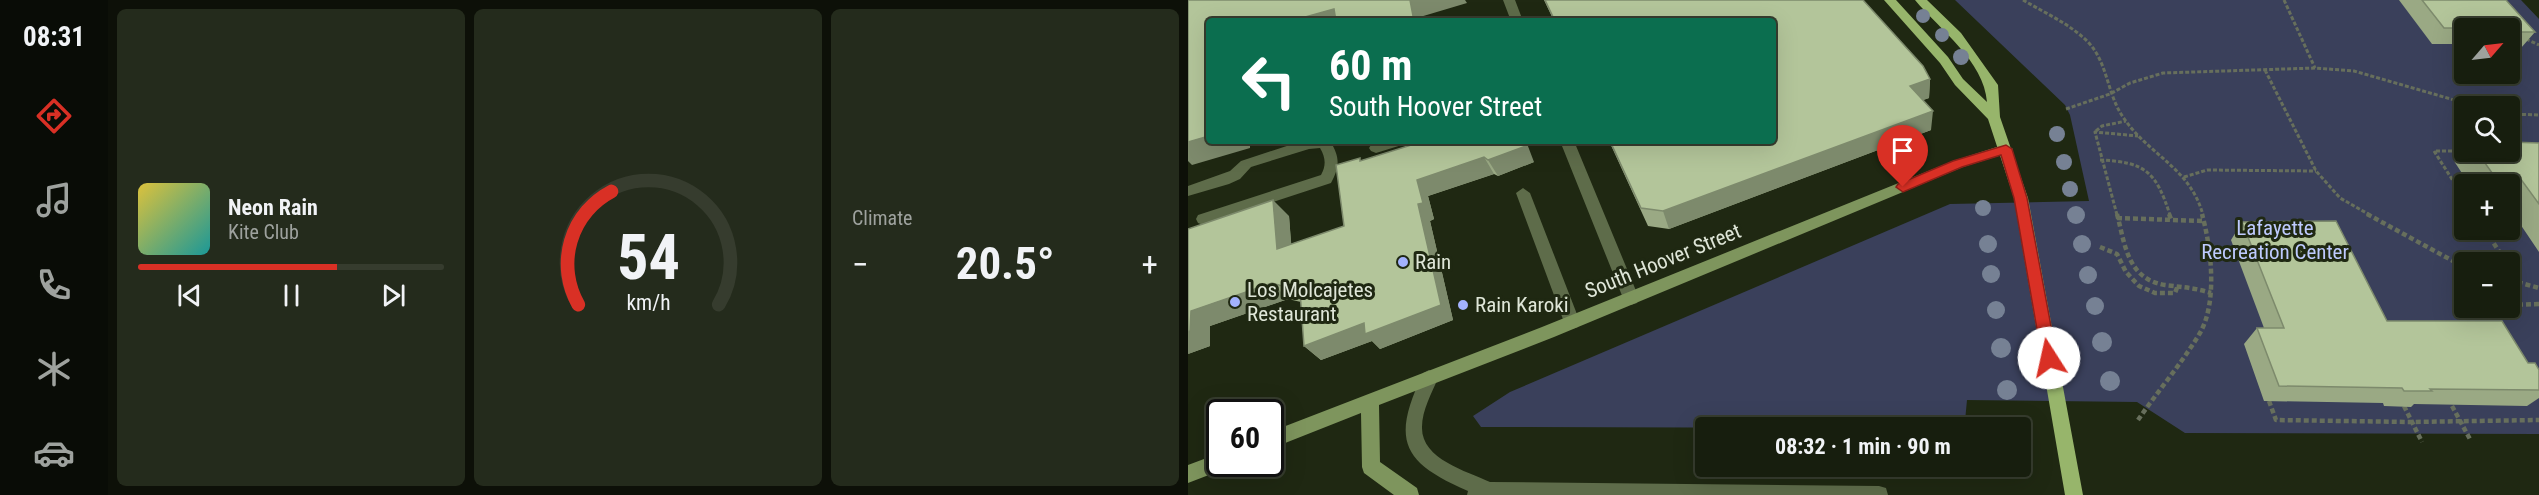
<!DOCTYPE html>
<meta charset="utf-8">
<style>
body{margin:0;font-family:"Roboto Condensed",sans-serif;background:#242b1c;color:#f1f3f6;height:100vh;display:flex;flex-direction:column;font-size:22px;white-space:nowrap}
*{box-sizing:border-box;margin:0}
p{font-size:20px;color:#9ea29e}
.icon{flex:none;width:33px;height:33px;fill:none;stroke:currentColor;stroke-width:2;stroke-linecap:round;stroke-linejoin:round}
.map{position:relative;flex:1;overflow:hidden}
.sheet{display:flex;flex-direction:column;gap:9px;padding:9px;background:#0d1008;width:1080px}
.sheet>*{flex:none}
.banner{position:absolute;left:18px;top:18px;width:570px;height:126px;border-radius:6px;box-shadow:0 6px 24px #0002,0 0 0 2px #363c2e;background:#0b6e4f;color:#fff;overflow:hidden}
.needle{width:39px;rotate:62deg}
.controls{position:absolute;left:1266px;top:18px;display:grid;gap:12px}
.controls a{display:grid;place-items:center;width:66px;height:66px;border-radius:6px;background:#171e0e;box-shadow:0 6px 24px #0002,0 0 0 2px #363c2e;font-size:30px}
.speed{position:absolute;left:18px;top:399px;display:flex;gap:12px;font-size:30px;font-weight:700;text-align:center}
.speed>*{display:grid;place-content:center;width:78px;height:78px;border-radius:50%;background:#171e0e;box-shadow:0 6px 24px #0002,0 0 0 2px #363c2e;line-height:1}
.speed .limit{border:3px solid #111;border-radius:9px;background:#fff;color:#111}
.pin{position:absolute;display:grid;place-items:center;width:51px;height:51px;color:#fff;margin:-62px -26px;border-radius:50% 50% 50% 0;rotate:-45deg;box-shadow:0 0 6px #0007}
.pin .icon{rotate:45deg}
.me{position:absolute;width:66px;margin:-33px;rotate:350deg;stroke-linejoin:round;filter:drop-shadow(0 0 4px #0008)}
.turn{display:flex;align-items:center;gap:21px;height:126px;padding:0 24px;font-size:27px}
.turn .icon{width:78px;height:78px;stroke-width:2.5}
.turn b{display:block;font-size:42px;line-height:51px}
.big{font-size:45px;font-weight:700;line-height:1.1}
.sheet .tile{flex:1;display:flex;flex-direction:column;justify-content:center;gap:9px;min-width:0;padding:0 21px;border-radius:9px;background:#242b1c}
.sheet .dial{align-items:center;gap:0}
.dial svg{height:156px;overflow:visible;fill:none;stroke:#363c2e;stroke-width:7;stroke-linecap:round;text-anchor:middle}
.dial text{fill:#f1f3f6;stroke:none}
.song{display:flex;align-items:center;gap:18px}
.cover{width:72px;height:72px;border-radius:9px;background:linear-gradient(135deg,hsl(50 70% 55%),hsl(180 70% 35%))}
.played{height:6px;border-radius:3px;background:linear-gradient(90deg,#d93025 65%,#363c2e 65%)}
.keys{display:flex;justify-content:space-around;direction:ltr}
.heat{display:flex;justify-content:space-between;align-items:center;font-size:33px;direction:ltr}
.sheet .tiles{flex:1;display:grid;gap:9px;grid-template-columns:repeat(3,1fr)}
.trip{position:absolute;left:507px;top:417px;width:336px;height:60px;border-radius:6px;background:#171e0e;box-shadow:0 6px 24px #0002,0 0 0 2px #363c2e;font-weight:700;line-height:60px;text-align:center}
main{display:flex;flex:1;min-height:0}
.menu{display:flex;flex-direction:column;width:108px;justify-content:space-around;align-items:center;background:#090c06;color:#9ea29e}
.menu .icon{width:42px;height:42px}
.menu .selected{color:#d93025}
.menu b{font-size:27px;color:#f1f3f6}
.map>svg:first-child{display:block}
.green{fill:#3a405b;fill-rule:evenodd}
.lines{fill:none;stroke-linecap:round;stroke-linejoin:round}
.path-far1{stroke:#676f5c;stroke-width:3;stroke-dasharray:4 2;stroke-linecap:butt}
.path{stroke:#676f5c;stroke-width:4.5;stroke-dasharray:5 3;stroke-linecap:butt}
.service{fill:#5e6c4a;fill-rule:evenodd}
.minor{fill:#5e6c4a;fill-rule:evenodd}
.tertiary{fill:#5e6c4a;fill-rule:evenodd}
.secondary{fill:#7e955d;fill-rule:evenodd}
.primary{fill:#97b56b;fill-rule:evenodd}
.tree{fill:#768194}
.wall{fill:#9aa984}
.shaded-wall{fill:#7d8a6c}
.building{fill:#b3c59a;stroke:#7d8a6c;stroke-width:1.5}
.route{fill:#d93025;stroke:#8d1f18;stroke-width:1.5}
.poi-dot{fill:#a3b2fd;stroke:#1f2812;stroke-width:2}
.labels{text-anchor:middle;stroke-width:6;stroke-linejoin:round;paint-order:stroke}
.park-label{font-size:21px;fill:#becafe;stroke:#1f2812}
.street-label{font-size:21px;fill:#dfe6d8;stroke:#1f2812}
.poi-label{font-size:21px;fill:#dfe6d8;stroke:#1f2812;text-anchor:start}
</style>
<main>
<nav class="menu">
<b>08:31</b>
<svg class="icon selected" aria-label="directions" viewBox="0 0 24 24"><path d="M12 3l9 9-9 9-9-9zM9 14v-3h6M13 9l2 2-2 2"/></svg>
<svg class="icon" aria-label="music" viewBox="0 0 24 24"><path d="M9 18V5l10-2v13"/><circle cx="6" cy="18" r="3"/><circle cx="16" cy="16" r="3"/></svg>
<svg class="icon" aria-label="phone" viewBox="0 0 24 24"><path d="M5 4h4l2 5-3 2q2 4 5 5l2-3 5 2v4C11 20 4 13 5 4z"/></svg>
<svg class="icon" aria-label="climate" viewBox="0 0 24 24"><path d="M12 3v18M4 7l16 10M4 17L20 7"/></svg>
<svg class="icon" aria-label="car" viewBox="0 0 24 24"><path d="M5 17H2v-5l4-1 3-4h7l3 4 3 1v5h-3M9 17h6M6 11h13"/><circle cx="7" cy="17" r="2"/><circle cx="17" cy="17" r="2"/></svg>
</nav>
<section class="sheet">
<div class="tiles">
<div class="tile">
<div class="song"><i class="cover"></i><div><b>Neon Rain</b><p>Kite Club</p></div></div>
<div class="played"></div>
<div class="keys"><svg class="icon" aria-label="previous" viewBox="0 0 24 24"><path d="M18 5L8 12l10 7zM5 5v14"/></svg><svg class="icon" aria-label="pause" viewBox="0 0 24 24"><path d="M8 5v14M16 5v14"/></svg><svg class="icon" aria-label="next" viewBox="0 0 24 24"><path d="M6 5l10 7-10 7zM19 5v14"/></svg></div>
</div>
<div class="tile dial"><svg viewBox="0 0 100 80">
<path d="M14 69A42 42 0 1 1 86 69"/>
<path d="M14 69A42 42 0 0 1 31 11" stroke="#d93025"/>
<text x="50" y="56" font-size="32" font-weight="700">54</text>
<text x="50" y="72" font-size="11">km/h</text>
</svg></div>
<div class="tile"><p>Climate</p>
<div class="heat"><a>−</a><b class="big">20.5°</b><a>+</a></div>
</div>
</div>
</section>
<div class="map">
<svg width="1351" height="495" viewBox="0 0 1351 495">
<rect width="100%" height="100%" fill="#1f2812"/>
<path class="green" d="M767 0H1333L1351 19V434L997 433 949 402 779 400 777 421 765 428 293 427 285 416 322 392 762 204 901 201 882 115 877 105ZM1276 28H1322V74H1276ZM1276 106H1322V152H1276ZM1276 184H1322V230H1276ZM1276 262H1322V308H1276Z"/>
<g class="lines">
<path class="path-far1" d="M835 0C857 13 882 24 900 42 920 63 919 94 935 117 960 155 1002 167 1015 215
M1096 0 1127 68
M1338 39 1351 45
M1077 70 1128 171 1152 198 1182 215
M878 109 922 94 942 83 975 73 1127 68 1166 71 1287 106
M1322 114 1351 115
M1322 120 1331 146
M908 131 914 126 938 121
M1276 151H1246L1276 198
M912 160C958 162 968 172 982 215
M996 177 1019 170 1128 171
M929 215 907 132 950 136"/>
<path class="path" d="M929 214C937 244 939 279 977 285 993 287 1008 288 1023 293
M981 214 983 219
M1179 214 1276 267
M929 218 1015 221
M1297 230 1318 262
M912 247 929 254 938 272 951 286 967 293H987L990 285
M1322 268 1331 283
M1322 280 1351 288
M1322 305 1351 304
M1297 308 1307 325
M1081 401 1088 420 1224 422 1351 420
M1216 406 1234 442
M1264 406 1283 441
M950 420C970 391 994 363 1012 333 1030 301 1023 247 1014 214"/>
<path class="service" d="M114 141H142C152 157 152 166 143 183L15 225 10 223 8 219 10 215 133 175C138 166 138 158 132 148L121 149 63 167 52 179 41 184 0 196V186L42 171 53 161Z
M196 141H219L217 144 188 153 183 151 181 148 183 145Z
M335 188 342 193 392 322 390 327 384 329 378 327 376 322 328 193Z"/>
<path class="minor" d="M315 0H327L335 21H323Z
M372 141H386L451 298 449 303 443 305 437 303 435 298Z"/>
<path class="tertiary" d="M241 370 247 373 250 378C244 393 234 410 234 427 233 459 278 471 302 482L691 486 698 488 700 495H279L280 491C212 462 204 439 235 373Z"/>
<path class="secondary" d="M818 144 825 149 823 152 775 167 366 337 191 405 192 462 229 488 231 495H206L176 473 174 467 173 413 82 449V432L354 327 765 161Z
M32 453V464H41L39 468 0 483V465Z"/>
<path class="primary" d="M696 0H708L760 57 775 79 799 102C796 61 752 30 727 0H739L773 33 810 85 812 117 840 198 895 495H877L826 198 800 119 767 85 752 63Z"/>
</g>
<g class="tree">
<circle cx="735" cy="16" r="7"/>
<circle cx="754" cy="35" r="7"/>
<circle cx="773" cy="57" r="8"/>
<circle cx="869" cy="134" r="8"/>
<circle cx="876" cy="162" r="8"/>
<circle cx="882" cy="189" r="8"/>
<circle cx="795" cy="208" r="8"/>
<circle cx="888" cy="215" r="9"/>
<circle cx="800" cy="244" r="9"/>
<circle cx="894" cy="244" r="9"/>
<circle cx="803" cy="274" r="9"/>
<circle cx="900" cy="275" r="9"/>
<circle cx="907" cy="306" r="9"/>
<circle cx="808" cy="310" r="9"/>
<circle cx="914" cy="342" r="10"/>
<circle cx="813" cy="348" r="10"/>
<circle cx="922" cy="381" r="10"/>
<circle cx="819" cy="390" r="10"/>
</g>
<path class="wall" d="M356 0H675L742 79 741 98 735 100 743 130 481 229 460 226 421 141H585V21H366Z
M1211 0H1318L1347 32 1333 48H1322V28H1276V44H1244Z
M236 141 346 162 310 176 306 174 240 196 246 219 242 221 265 320 192 349 184 341 133 360 116 346 113 302 100 299 22 326V346L0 354 101 216 103 244 156 226 174 161Z
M1351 143V252L1322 209V184H1281L1266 161 1276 148V152H1322Z
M1054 222 1199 321 1340 363 1351 370V398L1339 406 1226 404 1223 407 1196 406 1195 403 1076 401 1056 344 1069 328H1076L1043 240Z"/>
<path class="shaded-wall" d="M222 0H277L279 3 232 17 233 21H226Z
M146 9 154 21H103V20Z
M742 79 741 98 721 105 722 86Z
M745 111 743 130 481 229 475 211Z
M21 136V141H64L62 142V148L4 165 0 161V142Z
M336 141H338L346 162 310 176 300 160Z
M296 157 306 174 240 196 246 219 242 221 265 320 192 349 184 341 133 360 116 346 230 204 229 180Z
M85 200 101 216 105 265 89 249Z
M84 283 100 299 22 326V346L0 354V332L3 311Z"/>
<path class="building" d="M0 0H222L226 21H148L146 9 103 21H21V136L0 142Z
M357 0H675L735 66 742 79 722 86 745 111 475 211 453 208 422 141H585V21H367Z
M1234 0H1318L1347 32H1322V28H1256Z
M236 141H336L338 146 300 160 296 157 229 180 235 203 230 204 253 305 177 334 176 323 116 346 112 291 84 283 3 311 2 331 0 332V229L85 200 89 249 156 226 148 165 172 158V161Z
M1322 142 1351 143V204L1332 178 1307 177 1289 152H1322Z
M1148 221 1199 321H1314L1340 363H1347L1351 370V390L1242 389 1244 391H1216L1214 388 1091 386 1069 328H1096L1054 222Z"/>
<path class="route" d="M818 145 824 149 839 198 869 358 867 363 861 365 856 363 854 358 826 198 813 155 774 167 715 192 708 187 710 184 765 161Z"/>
<g class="poi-dot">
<circle cx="215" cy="262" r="6"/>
<circle cx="47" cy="302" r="6"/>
<circle cx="275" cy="305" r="6"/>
</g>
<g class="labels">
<g class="park-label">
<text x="1087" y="235">Lafayette<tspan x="1087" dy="24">Recreation Center</tspan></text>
</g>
<g class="street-label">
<text transform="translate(475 261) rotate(-22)" y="7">South Hoover Street</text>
</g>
<g class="poi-label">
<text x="227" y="269">Rain</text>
<text x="59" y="297">Los Molcajetes<tspan x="59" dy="24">Restaurant</tspan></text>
<text x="287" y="312">Rain Karoki</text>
</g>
</g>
</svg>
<div class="controls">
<a><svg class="needle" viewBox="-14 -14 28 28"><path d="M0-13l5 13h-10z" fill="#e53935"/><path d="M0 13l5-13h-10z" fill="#9ea29e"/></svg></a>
<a><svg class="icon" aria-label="search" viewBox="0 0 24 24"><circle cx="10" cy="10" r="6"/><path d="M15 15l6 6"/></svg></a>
<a>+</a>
<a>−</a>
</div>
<div class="speed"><div class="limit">60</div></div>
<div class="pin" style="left:715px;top:187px;background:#d93025"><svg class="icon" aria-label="arrive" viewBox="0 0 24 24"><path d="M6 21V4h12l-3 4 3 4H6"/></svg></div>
<svg class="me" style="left:861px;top:358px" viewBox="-20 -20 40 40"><circle r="19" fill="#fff"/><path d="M0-13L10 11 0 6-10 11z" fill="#d93025"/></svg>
<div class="trip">08:32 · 1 min · 90 m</div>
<div class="banner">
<div class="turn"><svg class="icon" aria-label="left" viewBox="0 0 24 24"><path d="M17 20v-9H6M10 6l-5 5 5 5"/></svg><div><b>60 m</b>South Hoover Street</div></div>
</div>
</div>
</main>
